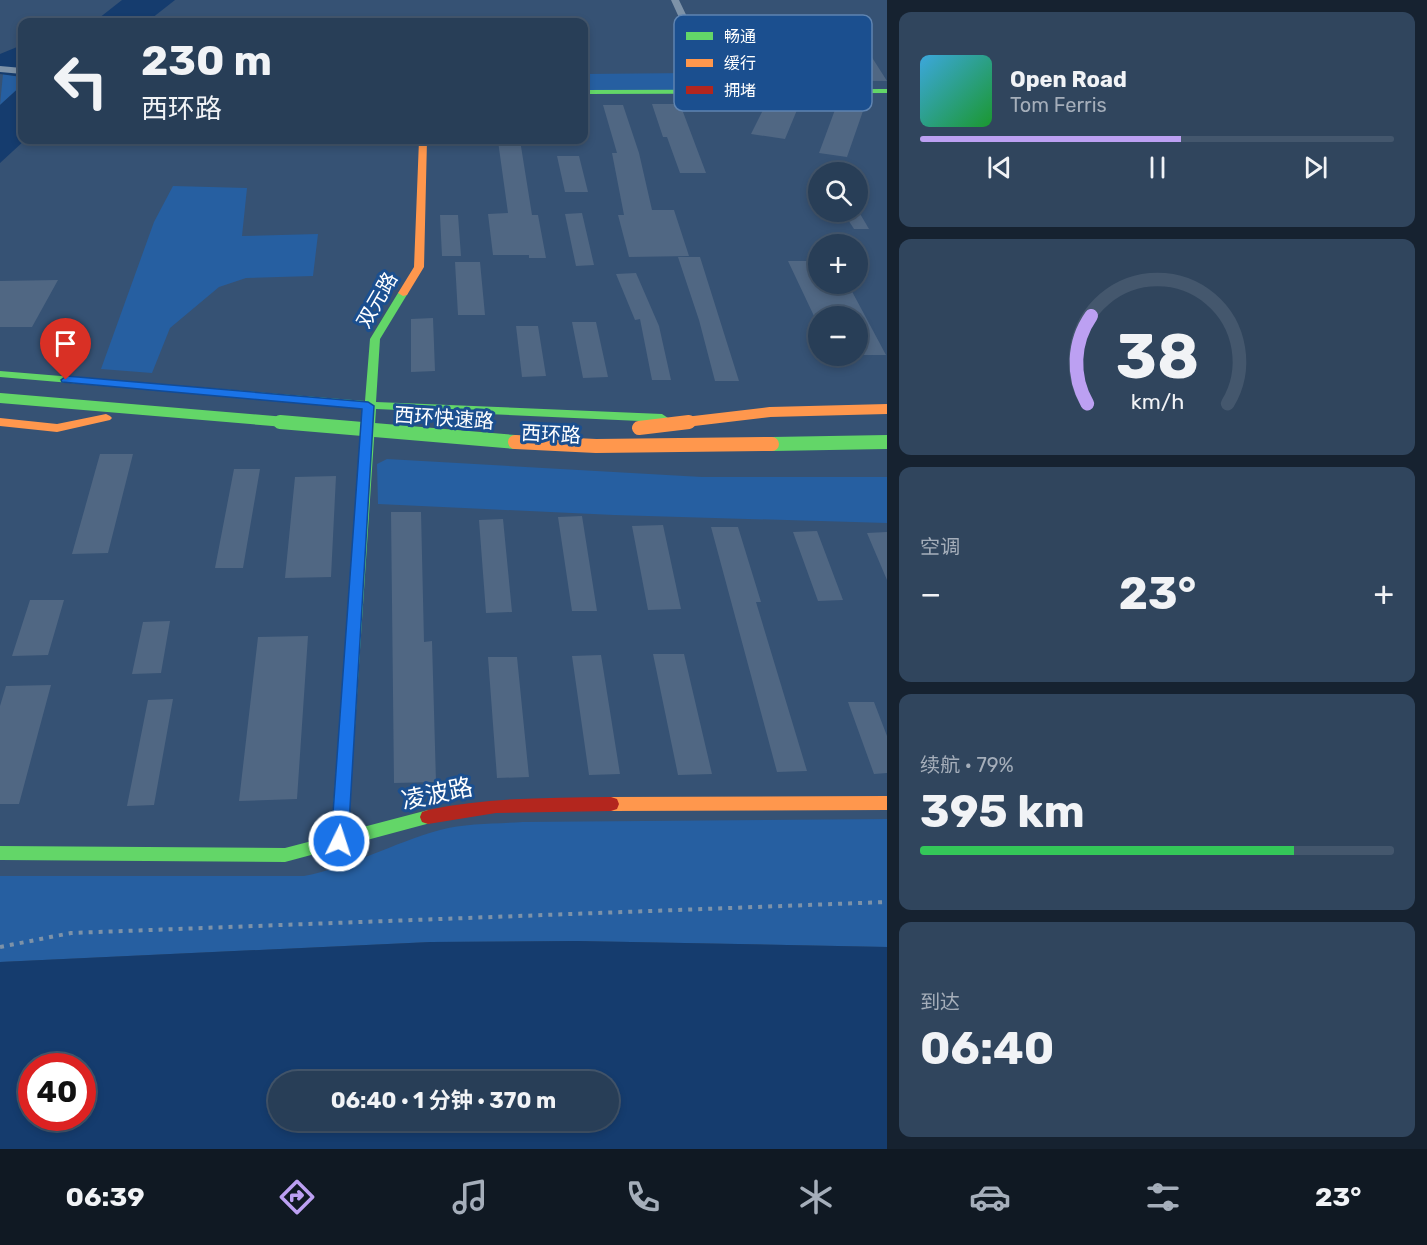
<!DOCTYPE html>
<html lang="zh">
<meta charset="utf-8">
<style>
body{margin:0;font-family:Rubik,"Noto Sans SC",sans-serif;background:#30455d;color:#f1f3f6;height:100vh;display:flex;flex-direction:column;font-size:22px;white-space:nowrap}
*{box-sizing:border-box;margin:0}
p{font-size:20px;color:#a5aeba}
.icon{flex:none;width:33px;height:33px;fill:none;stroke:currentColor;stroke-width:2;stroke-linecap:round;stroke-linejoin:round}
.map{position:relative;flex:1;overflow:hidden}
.panel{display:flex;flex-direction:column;gap:12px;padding:12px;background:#162230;width:540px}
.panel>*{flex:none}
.hud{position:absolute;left:18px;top:18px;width:570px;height:126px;border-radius:12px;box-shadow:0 3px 9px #0003,0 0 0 2px #44576d;background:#283e57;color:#f1f3f6;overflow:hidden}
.fabs{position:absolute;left:808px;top:162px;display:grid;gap:12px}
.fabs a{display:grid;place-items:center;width:60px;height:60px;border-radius:50%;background:#283e57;box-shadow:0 3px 9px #0003,0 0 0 2px #44576d;font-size:30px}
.speed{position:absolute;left:18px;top:1053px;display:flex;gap:12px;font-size:30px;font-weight:700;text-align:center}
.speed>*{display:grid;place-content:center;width:78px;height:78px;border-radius:50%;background:#283e57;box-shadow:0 3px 9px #0003,0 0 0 2px #44576d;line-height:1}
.speed .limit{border:9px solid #d22;background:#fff;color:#111}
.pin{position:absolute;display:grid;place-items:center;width:51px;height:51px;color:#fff;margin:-62px -26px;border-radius:50% 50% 50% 0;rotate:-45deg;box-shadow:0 0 6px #0007}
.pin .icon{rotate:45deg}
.me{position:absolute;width:66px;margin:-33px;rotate:4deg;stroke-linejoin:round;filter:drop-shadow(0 0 4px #0008)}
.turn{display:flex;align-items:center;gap:21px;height:126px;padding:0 24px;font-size:27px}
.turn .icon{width:78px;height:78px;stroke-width:2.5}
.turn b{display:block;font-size:42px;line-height:51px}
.big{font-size:45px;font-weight:700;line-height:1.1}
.panel .card{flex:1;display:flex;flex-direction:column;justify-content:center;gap:9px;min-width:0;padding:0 21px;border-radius:12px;background:#30455d}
.panel .dial{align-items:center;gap:0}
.dial svg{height:156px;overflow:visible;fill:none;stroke:#44576d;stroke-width:7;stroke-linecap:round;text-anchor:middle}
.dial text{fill:#f1f3f6;stroke:none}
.song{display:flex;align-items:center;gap:18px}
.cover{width:72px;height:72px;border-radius:9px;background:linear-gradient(135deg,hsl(200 70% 55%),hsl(130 70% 35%))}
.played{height:6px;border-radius:3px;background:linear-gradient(90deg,#bca0f2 55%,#44576d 55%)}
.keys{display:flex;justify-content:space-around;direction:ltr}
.heat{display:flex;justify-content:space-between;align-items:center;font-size:33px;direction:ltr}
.charge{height:9px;border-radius:4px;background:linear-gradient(90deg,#34c759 79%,#44576d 0)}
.trip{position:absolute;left:268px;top:1071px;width:351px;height:60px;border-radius:30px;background:#283e57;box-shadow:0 3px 9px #0003,0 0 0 2px #44576d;font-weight:700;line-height:60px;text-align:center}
.dock{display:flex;height:96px;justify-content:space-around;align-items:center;background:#101923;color:#a5aeba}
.dock .icon{width:42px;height:42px}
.dock .current{color:#bca0f2}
.dock b{font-size:27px;color:#f1f3f6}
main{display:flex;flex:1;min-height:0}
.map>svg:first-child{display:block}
.green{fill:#265fa1}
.water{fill:#153c6e;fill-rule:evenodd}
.building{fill:#506783}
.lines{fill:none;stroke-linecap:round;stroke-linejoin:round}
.path{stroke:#7d92a8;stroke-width:4;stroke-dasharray:4 6;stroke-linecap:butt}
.street{fill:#7d92a8;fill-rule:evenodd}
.fast{fill:#63d668;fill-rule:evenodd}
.slow{fill:#ff974d;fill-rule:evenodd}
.jam{fill:#b3261e;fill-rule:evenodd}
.fast-bridge-far1{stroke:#63d668;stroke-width:10}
.fast-bridge{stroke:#63d668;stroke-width:14}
.slow-bridge-far1{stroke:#ff974d;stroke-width:10}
.slow-bridge{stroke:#ff974d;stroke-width:14}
.route{fill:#1a73e8;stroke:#114b97;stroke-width:1.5}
.labels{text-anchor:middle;stroke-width:6;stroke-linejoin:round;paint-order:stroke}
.street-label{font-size:20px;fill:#fff;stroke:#1b4f8f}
.near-street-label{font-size:24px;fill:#fff;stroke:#1b4f8f}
.key{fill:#1b4f8f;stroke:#5f84b1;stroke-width:1.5}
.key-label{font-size:16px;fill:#fff}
</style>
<main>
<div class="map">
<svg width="887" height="1149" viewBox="0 0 887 1149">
<rect width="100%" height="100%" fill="#365274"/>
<path class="green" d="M693 73 699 88 695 91H584V74Z
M3 74 22 77V85L0 105Z
M173 186 247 188 242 236 318 234 313 276 246 278 219 287 170 328 152 373 101 369 154 222Z
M387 459 702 477H887V523L614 515 378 504 377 464Z
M887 819V947L577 941 431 942 0 962V876H304C351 867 393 843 440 830 466 823 496 824 523 822Z"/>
<path class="water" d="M122 0H175L147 22H94Z
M22 45V77L0 74V54Z
M22 85 25 140 0 163V105Z
M577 941 887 947V1149H0V962L431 942ZM32 1066H82V1118H32ZM279 1082H609V1120H279Z"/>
<path class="building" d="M792 48H866L887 81 755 80V84H729L722 65 802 66Z
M652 104H680L706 173H680L667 137H663Z
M603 105H623L639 153 652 210H674L689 256 629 257 618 215H624L612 153H617Z
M765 106 797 110 785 139 751 134Z
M836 107 863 111 847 157 819 153Z
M520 140 532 215H538L546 258H529V255H493L488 214 508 213 498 141Z
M557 156H579L588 192H565Z
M843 212H859L869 229H854Z
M582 213 594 265 576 266 565 214Z
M440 215H458L461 256H442Z
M678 257H700L739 381H715L699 320Z
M788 261H819V284H848L886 355H858V316H814Z
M455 262H480L485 315H458Z
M636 273 659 326 671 380H652L640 319 635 320 616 274Z
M58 280 32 327H0V281Z
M433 318 435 371 411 372V319Z
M572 322H596L608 377 583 378Z
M516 326H538L546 376 522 377Z
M100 454H133L108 553 72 554Z
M234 469H260L243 568H215Z
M336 476 331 577 285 578 295 477Z
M391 512H421L424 642 432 641 436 782 394 783Z
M582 516 597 611H572L558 517Z
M503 519 512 612 486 613 479 520Z
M663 525 681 609 648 610 632 526Z
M711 527H738L761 602H756L807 771 777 772Z
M817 531 843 600 818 601 793 532Z
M887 532V580L867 533Z
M30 600H64L48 655 12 656Z
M170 621 161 673 132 674 143 622Z
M308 636 297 799 239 801 258 637Z
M653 654H684L712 774 678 775Z
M601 655 620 774 589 775 572 656Z
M488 657H517L529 777 497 778Z
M51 685 19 804H0V706L6 686Z
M173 699 154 805 127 806 148 700Z
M848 702H874L887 736V773L874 774Z"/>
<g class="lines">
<path class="path" d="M0 947 71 933 887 902"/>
<path class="street" d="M671 0H679L723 92 721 94 713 92Z
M0 66 22 68V74L0 72Z"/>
<path class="fast" d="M887 89V93L584 94V90Z
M403 290 408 293 380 339 376 402 662 414 668 418 662 422 376 409 348 831 428 810 434 812 436 817 434 822 285 862 0 860V846L285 848 331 836 364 408 0 377V371L365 401 370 339 398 293Z"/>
<path class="slow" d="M419 140H427L424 267 407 295 403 296 398 293 414 267Z
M106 414 110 416 112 418 110 420 57 432 0 426V418L57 424Z
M887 796V810L611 811 605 809 603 804 605 799 611 797Z"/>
<path class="jam" d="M611 797 617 799 619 804 617 809 611 811 496 813 428 824 422 822 420 817 422 812 428 810C489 797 549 798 611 797Z"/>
<path class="fast-bridge-far1" d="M0 398 297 423"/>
<path class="fast-bridge" d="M280 422 515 442
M772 444 887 442"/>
<path class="slow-bridge-far1" d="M677 423 770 412 887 409"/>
<path class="slow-bridge" d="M639 428 689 422
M515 442 596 446 772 444"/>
</g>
<path class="route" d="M66 376 368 402 374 406 348 841 345 846H334L331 841 362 409 62 382 61 380Z"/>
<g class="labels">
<g class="street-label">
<text transform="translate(377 300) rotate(-60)" y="7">双元路</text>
<text transform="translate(444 418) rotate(4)" y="7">西环快速路</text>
<text transform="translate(551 434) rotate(3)" y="7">西环路</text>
</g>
<g class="near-street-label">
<text transform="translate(437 794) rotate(-12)" y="8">凌波路</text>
</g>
</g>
<rect x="674" y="15" width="198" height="96" rx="9" class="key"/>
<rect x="686" y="32" width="27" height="8" fill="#63d668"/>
<rect x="686" y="59" width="27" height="8" fill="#ff974d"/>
<rect x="686" y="86" width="27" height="8" fill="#b3261e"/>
<g class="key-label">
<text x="724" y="42">畅通</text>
<text x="724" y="69">缓行</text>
<text x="724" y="96">拥堵</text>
</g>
</svg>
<div class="fabs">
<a><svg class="icon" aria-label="search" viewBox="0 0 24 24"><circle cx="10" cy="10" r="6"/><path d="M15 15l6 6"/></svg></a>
<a>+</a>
<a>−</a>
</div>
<div class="speed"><div class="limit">40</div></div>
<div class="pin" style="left:66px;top:380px;background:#d93025"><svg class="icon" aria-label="arrive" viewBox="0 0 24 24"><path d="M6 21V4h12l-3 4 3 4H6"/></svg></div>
<svg class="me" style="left:339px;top:841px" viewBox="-20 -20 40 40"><circle r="17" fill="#1a73e8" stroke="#fff" stroke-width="3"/><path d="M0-11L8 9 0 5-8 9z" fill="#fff"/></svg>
<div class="trip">06:40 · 1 分钟 · 370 m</div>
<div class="hud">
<div class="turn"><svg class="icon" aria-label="left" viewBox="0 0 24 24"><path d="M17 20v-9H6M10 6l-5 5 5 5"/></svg><div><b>230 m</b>西环路</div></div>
</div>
</div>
<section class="panel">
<div class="card">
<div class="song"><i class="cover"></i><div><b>Open Road</b><p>Tom Ferris</p></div></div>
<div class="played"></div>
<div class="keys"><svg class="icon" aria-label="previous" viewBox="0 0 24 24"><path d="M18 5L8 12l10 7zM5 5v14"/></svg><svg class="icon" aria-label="pause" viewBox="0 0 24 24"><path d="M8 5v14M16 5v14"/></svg><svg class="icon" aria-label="next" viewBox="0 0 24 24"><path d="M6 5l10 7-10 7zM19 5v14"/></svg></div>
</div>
<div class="card dial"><svg viewBox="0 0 100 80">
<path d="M14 69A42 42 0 1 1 86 69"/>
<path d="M14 69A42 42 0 0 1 16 24" stroke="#bca0f2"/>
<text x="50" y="56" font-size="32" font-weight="700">38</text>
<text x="50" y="72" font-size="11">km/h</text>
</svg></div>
<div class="card"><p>空调</p>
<div class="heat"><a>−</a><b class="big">23°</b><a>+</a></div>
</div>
<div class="card"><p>续航 · 79%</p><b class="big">395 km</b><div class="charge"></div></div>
<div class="card"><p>到达</p><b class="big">06:40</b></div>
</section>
</main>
<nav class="dock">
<b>06:39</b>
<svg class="icon current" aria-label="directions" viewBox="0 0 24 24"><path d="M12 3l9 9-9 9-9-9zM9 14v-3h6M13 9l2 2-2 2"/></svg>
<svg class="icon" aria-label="music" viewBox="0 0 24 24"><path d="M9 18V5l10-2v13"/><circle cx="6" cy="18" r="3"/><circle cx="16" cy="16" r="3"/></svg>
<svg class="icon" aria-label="phone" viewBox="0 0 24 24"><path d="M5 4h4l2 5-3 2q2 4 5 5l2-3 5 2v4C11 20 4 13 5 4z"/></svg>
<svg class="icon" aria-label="climate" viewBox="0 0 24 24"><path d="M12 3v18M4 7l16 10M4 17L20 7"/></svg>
<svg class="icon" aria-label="car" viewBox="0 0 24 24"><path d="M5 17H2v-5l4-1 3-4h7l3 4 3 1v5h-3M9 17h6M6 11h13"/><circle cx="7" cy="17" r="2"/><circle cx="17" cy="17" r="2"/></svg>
<svg class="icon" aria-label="filters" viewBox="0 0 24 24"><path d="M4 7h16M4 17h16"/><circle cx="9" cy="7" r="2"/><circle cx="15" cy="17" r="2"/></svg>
<b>23°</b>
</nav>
